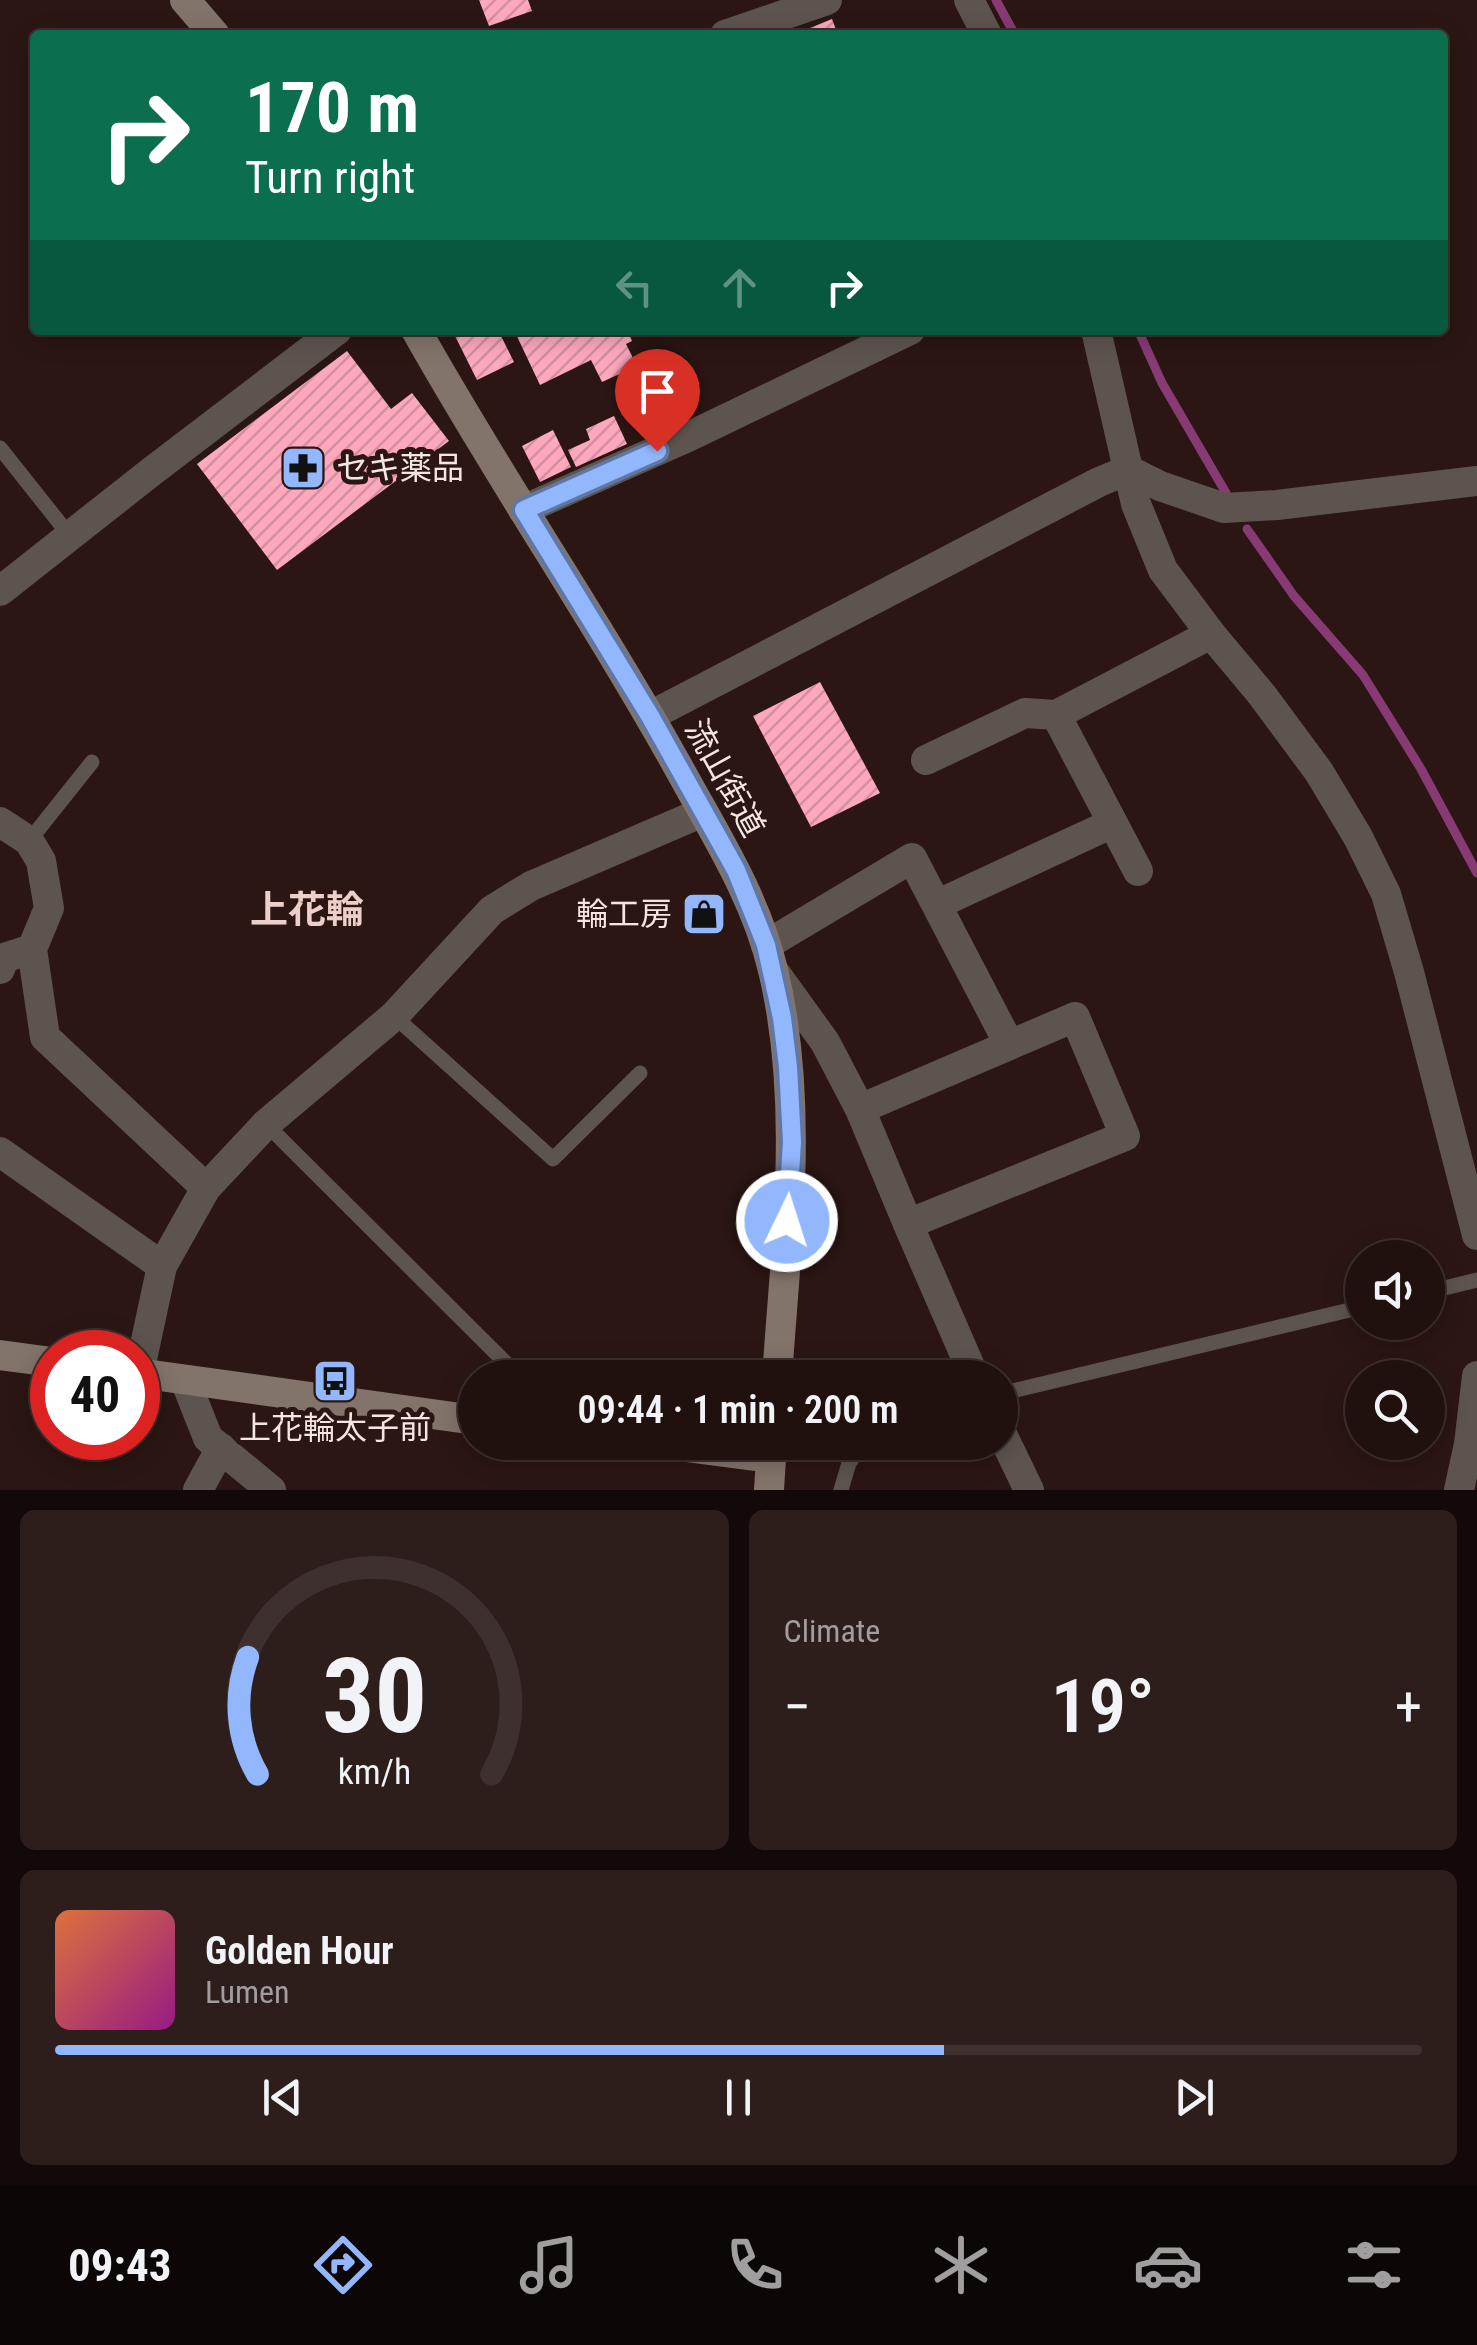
<!DOCTYPE html>
<meta charset="utf-8">
<style>
body{margin:0;font-family:"Roboto Condensed","Noto Sans JP",sans-serif;background:#2d1e1c;color:#f1f3f6;height:100vh;display:flex;flex-direction:column;font-size:38px;white-space:nowrap}
*{box-sizing:border-box;margin:0}
p{font-size:32px;color:#a29d9e}
.icon{flex:none;width:55px;height:55px;fill:none;stroke:currentColor;stroke-width:2;stroke-linecap:round;stroke-linejoin:round}
.map{position:relative;height:1490px;overflow:hidden}
.drawer{display:flex;flex-direction:column;gap:20px;padding:20px;background:#120908;flex:1}
.drawer>*{flex:none}
.guide{position:absolute;left:30px;top:30px;width:1418px;height:305px;border-radius:10px;box-shadow:0 5px 25px #0003,0 0 0 2px #3d302e;background:#0b6e4f;color:#fff;overflow:hidden}
.controls{position:absolute;left:1345px;top:1240px;display:grid;gap:20px}
.controls a{display:grid;place-items:center;width:100px;height:100px;border-radius:50%;background:#20100e;box-shadow:0 5px 25px #0003,0 0 0 2px #3d302e;font-size:50px}
.speed{position:absolute;left:30px;top:1330px;display:flex;gap:20px;font-size:50px;font-weight:700;text-align:center}
.speed>*{display:grid;place-content:center;width:130px;height:130px;border-radius:50%;background:#20100e;box-shadow:0 5px 25px #0003,0 0 0 2px #3d302e;line-height:1}
.speed .limit{border:15px solid #d22;background:#fff;color:#111}
.pin{position:absolute;display:grid;place-items:center;width:85px;height:85px;color:#fff;margin:-102px -42px;border-radius:50% 50% 50% 0;rotate:-45deg;box-shadow:0 0 10px #0007}
.pin .icon{rotate:45deg}
.me{position:absolute;width:110px;margin:-55px;rotate:4deg;stroke-linejoin:round;filter:drop-shadow(0 0 8px #0008)}
.turn{display:flex;align-items:center;gap:35px;height:210px;padding:0 50px;font-size:45px}
.turn .icon{width:130px;height:130px;stroke-width:2.5}
.turn b{display:block;font-size:70px;line-height:85px}
.lanes{display:flex;align-items:center;height:95px;padding:0 50px;background:#0003;justify-content:center;gap:50px;direction:ltr}
.lanes .off{opacity:.35}
.big{font-size:75px;font-weight:600;line-height:1.1}
.drawer .widget{flex:1;display:flex;flex-direction:column;justify-content:center;gap:15px;min-width:0;padding:0 35px;border-radius:15px;background:#2d1e1c}
.drawer .dial{align-items:center;gap:0}
.dial svg{height:260px;overflow:visible;fill:none;stroke:#3d302e;stroke-width:7;stroke-linecap:round;text-anchor:middle}
.dial text{fill:#f1f3f6;stroke:none}
.song{display:flex;align-items:center;gap:30px}
.cover{width:120px;height:120px;border-radius:15px;background:linear-gradient(135deg,hsl(20 70% 55%),hsl(310 70% 35%))}
.played{height:10px;border-radius:5px;background:linear-gradient(90deg,#92b7fd 65%,#3d302e 65%)}
.keys{display:flex;justify-content:space-around;direction:ltr}
.heat{display:flex;justify-content:space-between;align-items:center;font-size:55px;direction:ltr}
.drawer .tiles{flex:1;display:grid;gap:20px;grid-template-columns:1fr 1fr}
.widget:last-child{grid-column:span 2}
.trip{position:absolute;left:458px;top:1360px;width:560px;height:100px;border-radius:50px;background:#20100e;box-shadow:0 5px 25px #0003,0 0 0 2px #3d302e;font-weight:600;line-height:100px;text-align:center}
.tab-bar{display:flex;height:160px;justify-content:space-around;align-items:center;background:#0d0606;color:#a29d9e}
.tab-bar .icon{width:70px;height:70px}
.tab-bar .selected{color:#92b7fd}
.tab-bar b{font-size:45px;color:#f1f3f6}
.map>svg:first-child{display:block}
.lines{fill:none;stroke-linecap:round;stroke-linejoin:round}
.stream{stroke:#883a75;stroke-width:9}
.building{fill:url(#building-hatch)}
.lane{stroke:#5e544f;stroke-width:15}
.street{stroke:#5e544f;stroke-width:30}
.secondary{stroke:#83746b;stroke-width:30}
.route-casing{stroke:#5f77a4;stroke-width:25}
.route{stroke:#92b7fd;stroke-width:18}
.labels{text-anchor:middle;stroke-width:10;stroke-linejoin:round;paint-order:stroke}
.poi-label{font-size:32px;fill:#f5e6e3;stroke:#2b1613;text-anchor:start}
.street-label{font-size:32px;fill:#f5e6e3;stroke:#2b1613}
.quarter-label{font-size:38px;font-weight:bold;fill:#edcfca;stroke:#2b1613}
</style>
<div class="map">
<svg width="1477" height="1490" viewBox="0 0 1477 1490">
<defs>
<pattern id="building-hatch" width="6" height="6" patternUnits="userSpaceOnUse" patternTransform="scale(2.5)"><rect width="6" height="6" fill="#fea8be"/><path d="M-1 1l2-2M0 6l6-6M5 7l2-2" fill="none" stroke="#d18fa0"/></pattern>
</defs>
<rect width="100%" height="100%" fill="#2b1613"/>
<g class="lines">
<path class="stream" d="M996 0 1015 35
M1138 330 1162 383 1226 493
M1247 529 1294 596 1363 675 1421 769 1477 873"/>
</g>
<path class="building" d="M479 0H528L532 11 489 26Z
M832 19 838 35H793Z
M463 330H498L514 362 477 380 454 334Z
M514 330H627L632 341 626 344 637 366 602 382 591 360 540 385Z
M347 351 391 409 412 393 449 441 277 570 197 464Z
M614 416 627 444 576 467 568 450 590 440 586 429Z
M553 430 571 467 540 482 522 446Z
M820 682 880 793 811 827 753 716Z"/>
<g class="lines">
<path class="lane" d="M0 448 70 536
M29 841 92 762
M394 1016 553 1159 640 1073
M266 1124 521 1378
M1428 1292 1477 1280
M1000 1394 1362 1307
M841 1490 849 1463 865 1442"/>
<path class="street" d="M969 0 987 35
M725 35 827 0
M1096 330 1136 504 1163 570 1211 634 1262 695 1319 772 1358 837 1386 894 1409 972 1477 1235
M523 510 690 436 910 330
M0 591 151 472 337 330
M1056 715 1138 871
M650 716 1099 482 1128 470 1160 486 1224 508 1277 505 1477 481
M926 760 1025 713 1056 715 1211 634
M0 822 29 841 41 861 49 908 32 949 4 958 0 969
M938 904 1113 823
M766 945 912 858 1009 1044
M32 949 45 1037 206 1188
M773 970 825 1042 860 1109 908 1224 975 1378
M860 1109 1075 1017 1125 1136 908 1224
M0 1152 162 1266
M139 1373 162 1266 206 1188 266 1124 394 1016 492 910 531 886 703 812
M185 1380 208 1438 271 1490
M1000 1430 1029 1490
M198 1490 221 1448
M1459 1490 1469 1444 1477 1376"/>
<path class="secondary" d="M185 0 215 35
M416 330C500 480 598 622 681 772 716 836 756 898 773 970 805 1104 786 1242 777 1378
M0 1355 52 1362
M138 1373 475 1420
M648 1442 771 1458
M769 1490 772 1442"/>
</g>
<g class="lines">
<defs>
<path id="route" d="M657 451 524 510 650 716 736 870 766 945 782 1018 788 1067 792 1142 787 1221"/>
</defs>
<use href="#route" class="route-casing"/>
<use href="#route" class="route"/>
</g>
<defs>
<symbol id="pharmacy-square" viewBox="-11 -11 22 22"><rect x="-9" y="-9" width="18" height="18" rx="4" fill="#92b7fd" stroke="#2b1613"/><path d="M-2-6h4v4h4v4h-4v4h-4v-4h-4v-4h4Z" fill="#111"/></symbol>
<symbol id="shop-square" viewBox="-11 -11 22 22"><rect x="-9" y="-9" width="18" height="18" rx="4" fill="#92b7fd" stroke="#2b1613"/><path d="M-5-2.5h2.3a2.7 3.5 0 0 1 5.4 0H5L5.5 6h-11ZM-1.5-2.5h3a1.5 2.3 0 0 0-3 0Z" fill="#111"/></symbol>
<symbol id="bus-square" viewBox="-11 -11 22 22"><rect x="-9" y="-9" width="18" height="18" rx="4" fill="#92b7fd" stroke="#2b1613"/><path d="M-5-6H5V4H4V6H2V4H-2V6H-4V4H-5ZM-3.5-4V0h7V-4ZM-3.5 1.2v1.5H-2V1.2ZM2 1.2v1.5H3.5V1.2Z" fill="#111"/></symbol>
</defs>
<g fill-rule="evenodd">
<use href="#pharmacy-square" x="278" y="443" width="50" height="50"/>
<use href="#shop-square" x="679" y="889" width="50" height="50"/>
<use href="#bus-square" x="310" y="1356" width="50" height="50"/>
</g>
<g class="labels">
<g class="poi-label">
<text x="336" y="479">セキ薬品</text>
<text x="672" y="925" text-anchor="end">輪工房</text>
<text x="335" y="1439" text-anchor="middle">上花輪太子前</text>
</g>
<g class="street-label">
<text transform="translate(725 778) rotate(61)" y="11">流山街道</text>
</g>
<g class="quarter-label">
<text x="307" y="923">上花輪</text>
</g>
</g>
</svg>
<div class="controls">
<a><svg class="icon" aria-label="sound" viewBox="0 0 24 24"><path d="M4 9h4l5-4v14l-5-4H4zM17 9q2 3 0 6"/></svg></a>
<a><svg class="icon" aria-label="search" viewBox="0 0 24 24"><circle cx="10" cy="10" r="6"/><path d="M15 15l6 6"/></svg></a>
</div>
<div class="speed"><div class="limit">40</div></div>
<div class="pin" style="left:657px;top:451px;background:#d93025"><svg class="icon" aria-label="arrive" viewBox="0 0 24 24"><path d="M6 21V4h12l-3 4 3 4H6"/></svg></div>
<svg class="me" style="left:787px;top:1221px" viewBox="-20 -20 40 40"><circle r="17" fill="#92b7fd" stroke="#fff" stroke-width="3"/><path d="M0-11L8 9 0 5-8 9z" fill="#fff"/></svg>
<div class="trip">09:44 · 1 min · 200 m</div>
<div class="guide">
<div class="turn"><svg class="icon" aria-label="right" viewBox="0 0 24 24"><path d="M7 20v-9h11M14 6l5 5-5 5"/></svg><div><b>170 m</b>Turn right</div></div>
<div class="lanes"><svg class="icon off" aria-label="left" viewBox="0 0 24 24"><path d="M17 20v-9H6M10 6l-5 5 5 5"/></svg><svg class="icon off" aria-label="ahead" viewBox="0 0 24 24"><path d="M12 20V5M6 11l6-6 6 6"/></svg><svg class="icon" aria-label="right" viewBox="0 0 24 24"><path d="M7 20v-9h11M14 6l5 5-5 5"/></svg></div>
</div>
</div>
<section class="drawer">
<div class="tiles">
<div class="widget dial"><svg viewBox="0 0 100 80">
<path d="M14 69A42 42 0 1 1 86 69"/>
<path d="M14 69A42 42 0 0 1 11 33" stroke="#92b7fd"/>
<text x="50" y="56" font-size="32" font-weight="700">30</text>
<text x="50" y="72" font-size="11">km/h</text>
</svg></div>
<div class="widget"><p>Climate</p>
<div class="heat"><a>−</a><b class="big">19°</b><a>+</a></div>
</div>
<div class="widget">
<div class="song"><i class="cover"></i><div><b>Golden Hour</b><p>Lumen</p></div></div>
<div class="played"></div>
<div class="keys"><svg class="icon" aria-label="previous" viewBox="0 0 24 24"><path d="M18 5L8 12l10 7zM5 5v14"/></svg><svg class="icon" aria-label="pause" viewBox="0 0 24 24"><path d="M8 5v14M16 5v14"/></svg><svg class="icon" aria-label="next" viewBox="0 0 24 24"><path d="M6 5l10 7-10 7zM19 5v14"/></svg></div>
</div>
</div>
</section>
<nav class="tab-bar">
<b>09:43</b>
<svg class="icon selected" aria-label="directions" viewBox="0 0 24 24"><path d="M12 3l9 9-9 9-9-9zM9 14v-3h6M13 9l2 2-2 2"/></svg>
<svg class="icon" aria-label="music" viewBox="0 0 24 24"><path d="M9 18V5l10-2v13"/><circle cx="6" cy="18" r="3"/><circle cx="16" cy="16" r="3"/></svg>
<svg class="icon" aria-label="phone" viewBox="0 0 24 24"><path d="M5 4h4l2 5-3 2q2 4 5 5l2-3 5 2v4C11 20 4 13 5 4z"/></svg>
<svg class="icon" aria-label="climate" viewBox="0 0 24 24"><path d="M12 3v18M4 7l16 10M4 17L20 7"/></svg>
<svg class="icon" aria-label="car" viewBox="0 0 24 24"><path d="M5 17H2v-5l4-1 3-4h7l3 4 3 1v5h-3M9 17h6M6 11h13"/><circle cx="7" cy="17" r="2"/><circle cx="17" cy="17" r="2"/></svg>
<svg class="icon" aria-label="filters" viewBox="0 0 24 24"><path d="M4 7h16M4 17h16"/><circle cx="9" cy="7" r="2"/><circle cx="15" cy="17" r="2"/></svg>
</nav>
